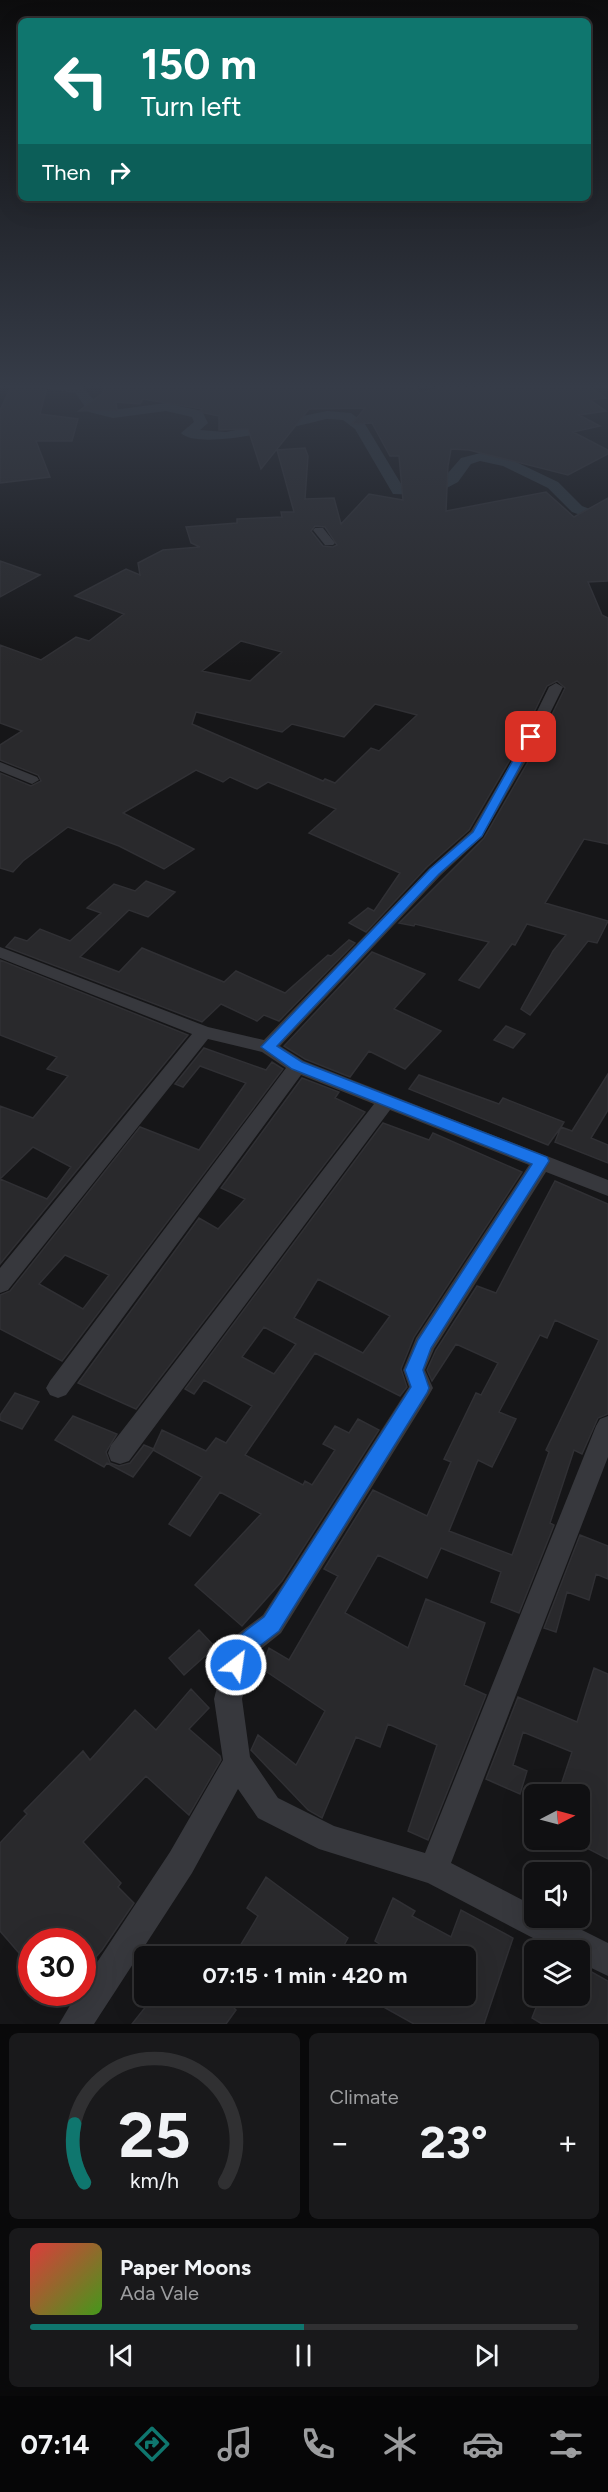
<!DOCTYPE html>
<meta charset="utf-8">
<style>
body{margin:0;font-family:Figtree,sans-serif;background:#19191b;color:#f1f3f6;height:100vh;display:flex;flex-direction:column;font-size:22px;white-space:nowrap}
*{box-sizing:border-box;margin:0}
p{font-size:20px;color:#9c9d9f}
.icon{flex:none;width:33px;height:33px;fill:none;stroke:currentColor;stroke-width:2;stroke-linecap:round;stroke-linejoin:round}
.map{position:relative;height:2024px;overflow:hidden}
.side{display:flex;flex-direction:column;gap:9px;padding:9px;background:#09090a;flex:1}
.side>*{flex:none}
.banner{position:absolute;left:18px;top:18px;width:573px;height:183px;border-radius:9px;box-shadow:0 6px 24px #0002,0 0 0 2px #303032;background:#0f766e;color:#fff;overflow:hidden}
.needle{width:39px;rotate:84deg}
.tools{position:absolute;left:524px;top:1784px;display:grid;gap:12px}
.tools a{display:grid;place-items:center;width:66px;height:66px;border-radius:9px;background:#101012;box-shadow:0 6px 24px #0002,0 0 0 2px #303032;font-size:30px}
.speed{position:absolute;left:18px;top:1928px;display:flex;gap:12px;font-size:30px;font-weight:700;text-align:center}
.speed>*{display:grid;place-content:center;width:78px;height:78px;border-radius:50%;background:#101012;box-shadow:0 6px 24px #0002,0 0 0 2px #303032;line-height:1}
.speed .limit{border:9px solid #d22;background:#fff;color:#111}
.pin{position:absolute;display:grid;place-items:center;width:51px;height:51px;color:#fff;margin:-26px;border-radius:12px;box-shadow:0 3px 9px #0006}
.me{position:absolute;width:66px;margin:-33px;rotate:30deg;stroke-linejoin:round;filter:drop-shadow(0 0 4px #0008)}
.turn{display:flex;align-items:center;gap:21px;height:126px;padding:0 24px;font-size:27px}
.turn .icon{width:78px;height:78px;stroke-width:2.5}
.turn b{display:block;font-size:42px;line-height:51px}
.then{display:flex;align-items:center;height:57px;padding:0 24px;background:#0003;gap:12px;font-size:22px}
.big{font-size:45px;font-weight:700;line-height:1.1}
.side .widget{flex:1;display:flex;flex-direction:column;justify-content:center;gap:9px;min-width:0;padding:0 21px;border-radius:9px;background:#19191b}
.side .dial{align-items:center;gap:0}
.dial svg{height:156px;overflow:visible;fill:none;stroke:#303032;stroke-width:7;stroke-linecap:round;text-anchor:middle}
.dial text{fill:#f1f3f6;stroke:none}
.song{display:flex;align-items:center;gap:18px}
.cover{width:72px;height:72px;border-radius:9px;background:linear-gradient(135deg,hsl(0 70% 55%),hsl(100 70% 35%))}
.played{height:6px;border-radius:3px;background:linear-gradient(90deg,#0f766e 50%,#303032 50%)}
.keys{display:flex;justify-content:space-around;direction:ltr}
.heat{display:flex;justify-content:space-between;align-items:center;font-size:33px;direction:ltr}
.side .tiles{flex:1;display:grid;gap:9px;grid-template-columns:1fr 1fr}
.widget:last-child{grid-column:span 2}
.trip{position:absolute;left:134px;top:1946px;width:342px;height:60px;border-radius:9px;background:#101012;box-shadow:0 6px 24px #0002,0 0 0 2px #303032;font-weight:700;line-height:60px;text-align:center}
.dock{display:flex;height:96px;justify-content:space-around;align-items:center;background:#060607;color:#9c9d9f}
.dock .icon{width:42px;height:42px}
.dock .selected{color:#0f766e}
.dock b{font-size:27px;color:#f1f3f6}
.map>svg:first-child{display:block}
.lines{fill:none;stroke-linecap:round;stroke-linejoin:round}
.canal{fill:#2c353c;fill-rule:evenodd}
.building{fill:#29292c;stroke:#303034;stroke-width:1.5;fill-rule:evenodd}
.street{fill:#37383d;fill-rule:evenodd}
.route{fill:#1a73e8;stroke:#114b97;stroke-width:1.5}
</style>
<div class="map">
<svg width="608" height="2024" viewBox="0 0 608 2024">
<rect width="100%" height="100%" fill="#161618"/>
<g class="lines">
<path class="canal" d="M31 383H57L83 387 99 406 113 410 166 403 202 411 208 423 200 430 226 432 327 411 351 413 365 424 403 487 429 485 441 481 461 458 480 453 512 460 558 482 582 506 608 516V525L572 512 548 488 503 466 480 461 471 464 458 482 443 490 420 495 393 494 355 429 343 420 327 419C300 425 200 452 181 433L194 422 192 417 166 411 113 418 89 412 75 393 37 387Z"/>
</g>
<path class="building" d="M104 383H303L309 386 354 383H412L419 393 440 388H494L490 383H585L606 398 590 400 606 411 579 415 600 426 573 432 608 450V454L568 475 469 450 451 449 448 466 446 511 546 492 574 517 608 498V581L588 582 602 615 608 618V844L584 839 545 903 608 921 597 943 588 941 530 1015 521 1009 553 951 566 935 527 924 515 945 512 944 479 988 459 980 489 942 415 924 414 926 399 923 484 838 532 755 565 688 557 681 547 686 514 753 469 830 427 867 366 932 349 923 368 908 374 911 400 873 309 833 336 809 268 782 257 789 230 777 223 782 196 770 123 813 194 849 164 869 119 846 68 827 23 861 13 872 0 868V773L31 786 41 781 38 775 0 760V745L22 731 0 723V645L41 660 76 637 89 641 124 614 75 596 126 569 140 575 138 563 163 550 200 547 191 543 186 527 237 523V519L282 517 281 512H294L277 450 305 448 308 456 305 499 334 498 341 524 369 494 403 500 399 456H390L372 423 352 424 365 408 309 409 261 469 248 429 219 430V416L200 412 202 409 143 399 140 404 116 402 117 410 79 411 103 393ZM315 526 325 527 337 545 333 547 323 546 311 531ZM241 641 282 652 250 681 202 671ZM375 704 417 715 379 751 371 748 335 783 325 779 323 781 192 724 196 712 282 732 292 724 344 737Z
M11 387H47L40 414 78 419 72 441H36L50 477 0 483V410Z
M0 561 40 575 0 597Z
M146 881 175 892 148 917 129 910 80 957 119 972 142 948 224 982 236 971 285 993 328 955 331 956 349 940 355 943 279 1021 264 1015 257 1021 221 1004 202 1022 6 947 15 937 27 941 40 929 70 941 101 913 87 908 114 884 135 891Z
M372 952 425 974 394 1009 441 1031 405 1069 369 1051 350 1077 305 1059 284 1046Z
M0 960 188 1035 0 1264V1106L33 1118 68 1076 47 1069 57 1057 0 1035ZM33 1147 71 1167 47 1199 0 1179Z
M506 1026 525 1034 513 1048 494 1040Z
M204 1048 266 1070 272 1062 283 1069 62 1361 0 1329V1295L10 1291 140 1127 199 1150 246 1083 200 1066 183 1087 175 1084ZM65 1255 109 1275 83 1309 39 1284Z
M608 1074V1110L591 1138 608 1145V1163L555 1142 561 1127 548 1145 409 1089 419 1075 499 1104 503 1098 564 1122 561 1127 572 1131Z
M302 1078 339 1092 335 1098 365 1112 136 1409 78 1383 199 1218 218 1229 245 1199 221 1188Z
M383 1123 429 1140 433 1133 522 1172 414 1337 401 1369 407 1387 400 1396 315 1353 245 1455 303 1485 305 1481 312 1485 335 1450 323 1444 335 1426 349 1433 358 1419 379 1430 282 1581 242 1626 195 1585 261 1514 220 1492 190 1536 169 1524 202 1477 153 1450 162 1430 206 1451 216 1438 226 1443 252 1406 204 1380 194 1394 185 1389ZM318 1279 390 1316 363 1353 294 1318ZM264 1327 296 1344 274 1374 242 1357Z
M555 1181 608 1204V1414L598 1418 582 1454 574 1450 550 1523 554 1525 519 1613 491 1602 501 1572 441 1548 427 1578 378 1555 345 1613 408 1648 426 1599 485 1623 464 1685 486 1695 428 1840 408 1831 437 1745 388 1724 380 1747 356 1737 322 1818 308 1810 251 1750 258 1735 296 1765 325 1711 261 1668 269 1648 289 1660 338 1576 324 1569 373 1490 427 1516 451 1462 444 1459 476 1393 481 1395 498 1363 456 1344 432 1381 427 1370 436 1350 477 1286 496 1293ZM555 1320 599 1340 546 1450 549 1452 512 1555 449 1531 478 1460 492 1467 516 1419 499 1412 540 1335 547 1338Z
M15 1393 39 1402 22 1429 0 1420V1415Z
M73 1416 117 1434 106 1452 110 1463 119 1466 130 1463 144 1445 154 1449 133 1477 107 1463 104 1467 55 1440Z
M580 1535 608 1546V1579L596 1574 589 1600 567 1592 556 1632 544 1628Z
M199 1630 215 1647 184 1675 169 1658Z
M594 1668 608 1674V1859L579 1844V1794H558L572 1752 523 1732 513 1765 527 1771 520 1794 486 1779 518 1697 577 1722Z
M191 1689 209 1708 189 1729 220 1756 221 1760 189 1815 146 1776 83 1842 121 1883 118 1887 134 1903 102 1950 82 1973V1941H32V1968L0 1931V1843L27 1814 24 1811 83 1751 90 1760 135 1710 156 1730Z
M266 1877 348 1938 338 1956H234L258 1916 247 1908Z
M393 1898 415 1911 412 1916 451 1937 461 1910 513 1938 484 2024H414L362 1995H465V1956H377L381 1945 375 1941Z
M579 1965 608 1981V2024H542L532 2018 541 1995H579Z
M155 1995H222L236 2010 226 2024H132Z"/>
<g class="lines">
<path class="street" d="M315 528H323L335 543 333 545H325L313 530Z
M556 683 563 687 530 754 482 837 441 875 280 1046 304 1061 608 1180V1196L546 1172 434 1349 425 1370 433 1388 429 1395 281 1633 252 1656 242 1699 250 1757 278 1798 334 1826 425 1853 596 1426 600 1419 608 1416V1457L451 1863 534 1906V1917H556L608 1943V1976L579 1962V1950H556L428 1883 319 1849 258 1818 238 1789 192 1873 94 2024H59L78 1992H82V1985L170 1852 223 1760 214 1699 227 1648 231 1639 263 1615 409 1387 403 1370 416 1338 529 1165 390 1110 129 1461 120 1464 111 1461 108 1453 111 1445 374 1104 301 1075 66 1395 58 1398 50 1395 46 1388 50 1381 286 1068 262 1052 208 1039 8 1290 0 1293V1268L192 1034 0 958V947L208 1027 264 1040 429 869 471 831 516 754 549 687Z
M0 762 37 777 39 780 32 784 0 771Z"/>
</g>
<linearGradient id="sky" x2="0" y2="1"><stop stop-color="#0c0c0d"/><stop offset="0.58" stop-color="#363c48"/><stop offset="1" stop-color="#363c48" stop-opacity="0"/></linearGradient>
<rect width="608" height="666" fill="url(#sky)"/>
<path class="route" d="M531 734 536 737 482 836 439 874 277 1046 302 1062 547 1157 549 1161 431 1348 423 1370 429 1388 427 1393 279 1631 249 1654 243 1672 236 1675 229 1672C218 1646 247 1630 264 1617L411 1387 405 1370 418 1340 532 1164 292 1069 261 1047 430 869 473 832 526 737Z"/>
</svg>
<div class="tools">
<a><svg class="needle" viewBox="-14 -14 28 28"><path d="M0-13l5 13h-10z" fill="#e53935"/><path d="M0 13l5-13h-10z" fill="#9c9d9f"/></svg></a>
<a><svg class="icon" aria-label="sound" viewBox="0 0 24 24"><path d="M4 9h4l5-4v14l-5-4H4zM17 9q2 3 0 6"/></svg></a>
<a><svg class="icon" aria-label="layers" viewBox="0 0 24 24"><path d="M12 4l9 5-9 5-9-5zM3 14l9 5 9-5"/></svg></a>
</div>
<div class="speed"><div class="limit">30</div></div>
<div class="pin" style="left:531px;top:737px;background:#d93025"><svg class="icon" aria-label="arrive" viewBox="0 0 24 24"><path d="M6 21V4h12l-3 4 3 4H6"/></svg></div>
<svg class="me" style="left:236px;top:1665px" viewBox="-20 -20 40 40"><circle r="17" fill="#1a73e8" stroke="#fff" stroke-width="3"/><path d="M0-11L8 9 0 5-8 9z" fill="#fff"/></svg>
<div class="trip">07:15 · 1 min · 420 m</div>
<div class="banner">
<div class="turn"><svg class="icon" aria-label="left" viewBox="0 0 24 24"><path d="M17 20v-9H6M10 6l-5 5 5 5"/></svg><div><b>150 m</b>Turn left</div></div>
<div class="then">Then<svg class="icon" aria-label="right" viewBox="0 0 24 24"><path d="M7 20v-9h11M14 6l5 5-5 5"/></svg></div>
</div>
</div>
<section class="side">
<div class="tiles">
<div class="widget dial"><svg viewBox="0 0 100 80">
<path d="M14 69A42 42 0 1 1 86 69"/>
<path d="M14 69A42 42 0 0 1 9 39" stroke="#0f766e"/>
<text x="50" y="56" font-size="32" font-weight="700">25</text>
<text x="50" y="72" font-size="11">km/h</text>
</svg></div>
<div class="widget"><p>Climate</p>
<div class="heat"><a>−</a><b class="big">23°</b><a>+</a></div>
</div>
<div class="widget">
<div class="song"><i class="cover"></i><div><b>Paper Moons</b><p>Ada Vale</p></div></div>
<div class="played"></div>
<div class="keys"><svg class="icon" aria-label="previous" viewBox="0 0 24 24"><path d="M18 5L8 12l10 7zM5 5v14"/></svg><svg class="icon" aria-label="pause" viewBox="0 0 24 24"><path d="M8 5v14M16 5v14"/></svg><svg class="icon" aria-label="next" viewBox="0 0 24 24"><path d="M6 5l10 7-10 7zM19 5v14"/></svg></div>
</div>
</div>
</section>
<nav class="dock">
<b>07:14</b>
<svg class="icon selected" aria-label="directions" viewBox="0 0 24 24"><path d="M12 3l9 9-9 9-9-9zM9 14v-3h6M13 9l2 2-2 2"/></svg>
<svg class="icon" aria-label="music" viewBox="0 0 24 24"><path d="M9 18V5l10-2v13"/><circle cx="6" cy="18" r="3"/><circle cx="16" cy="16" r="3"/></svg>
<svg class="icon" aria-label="phone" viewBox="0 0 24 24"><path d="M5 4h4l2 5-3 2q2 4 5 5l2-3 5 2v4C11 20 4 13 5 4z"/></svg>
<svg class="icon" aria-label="climate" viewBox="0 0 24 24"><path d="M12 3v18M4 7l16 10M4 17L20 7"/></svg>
<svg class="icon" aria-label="car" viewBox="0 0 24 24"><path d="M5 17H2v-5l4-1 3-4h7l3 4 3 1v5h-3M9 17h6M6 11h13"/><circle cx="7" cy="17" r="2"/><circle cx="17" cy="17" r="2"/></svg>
<svg class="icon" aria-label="filters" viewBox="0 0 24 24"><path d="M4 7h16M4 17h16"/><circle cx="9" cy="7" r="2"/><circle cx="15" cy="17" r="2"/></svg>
</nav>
